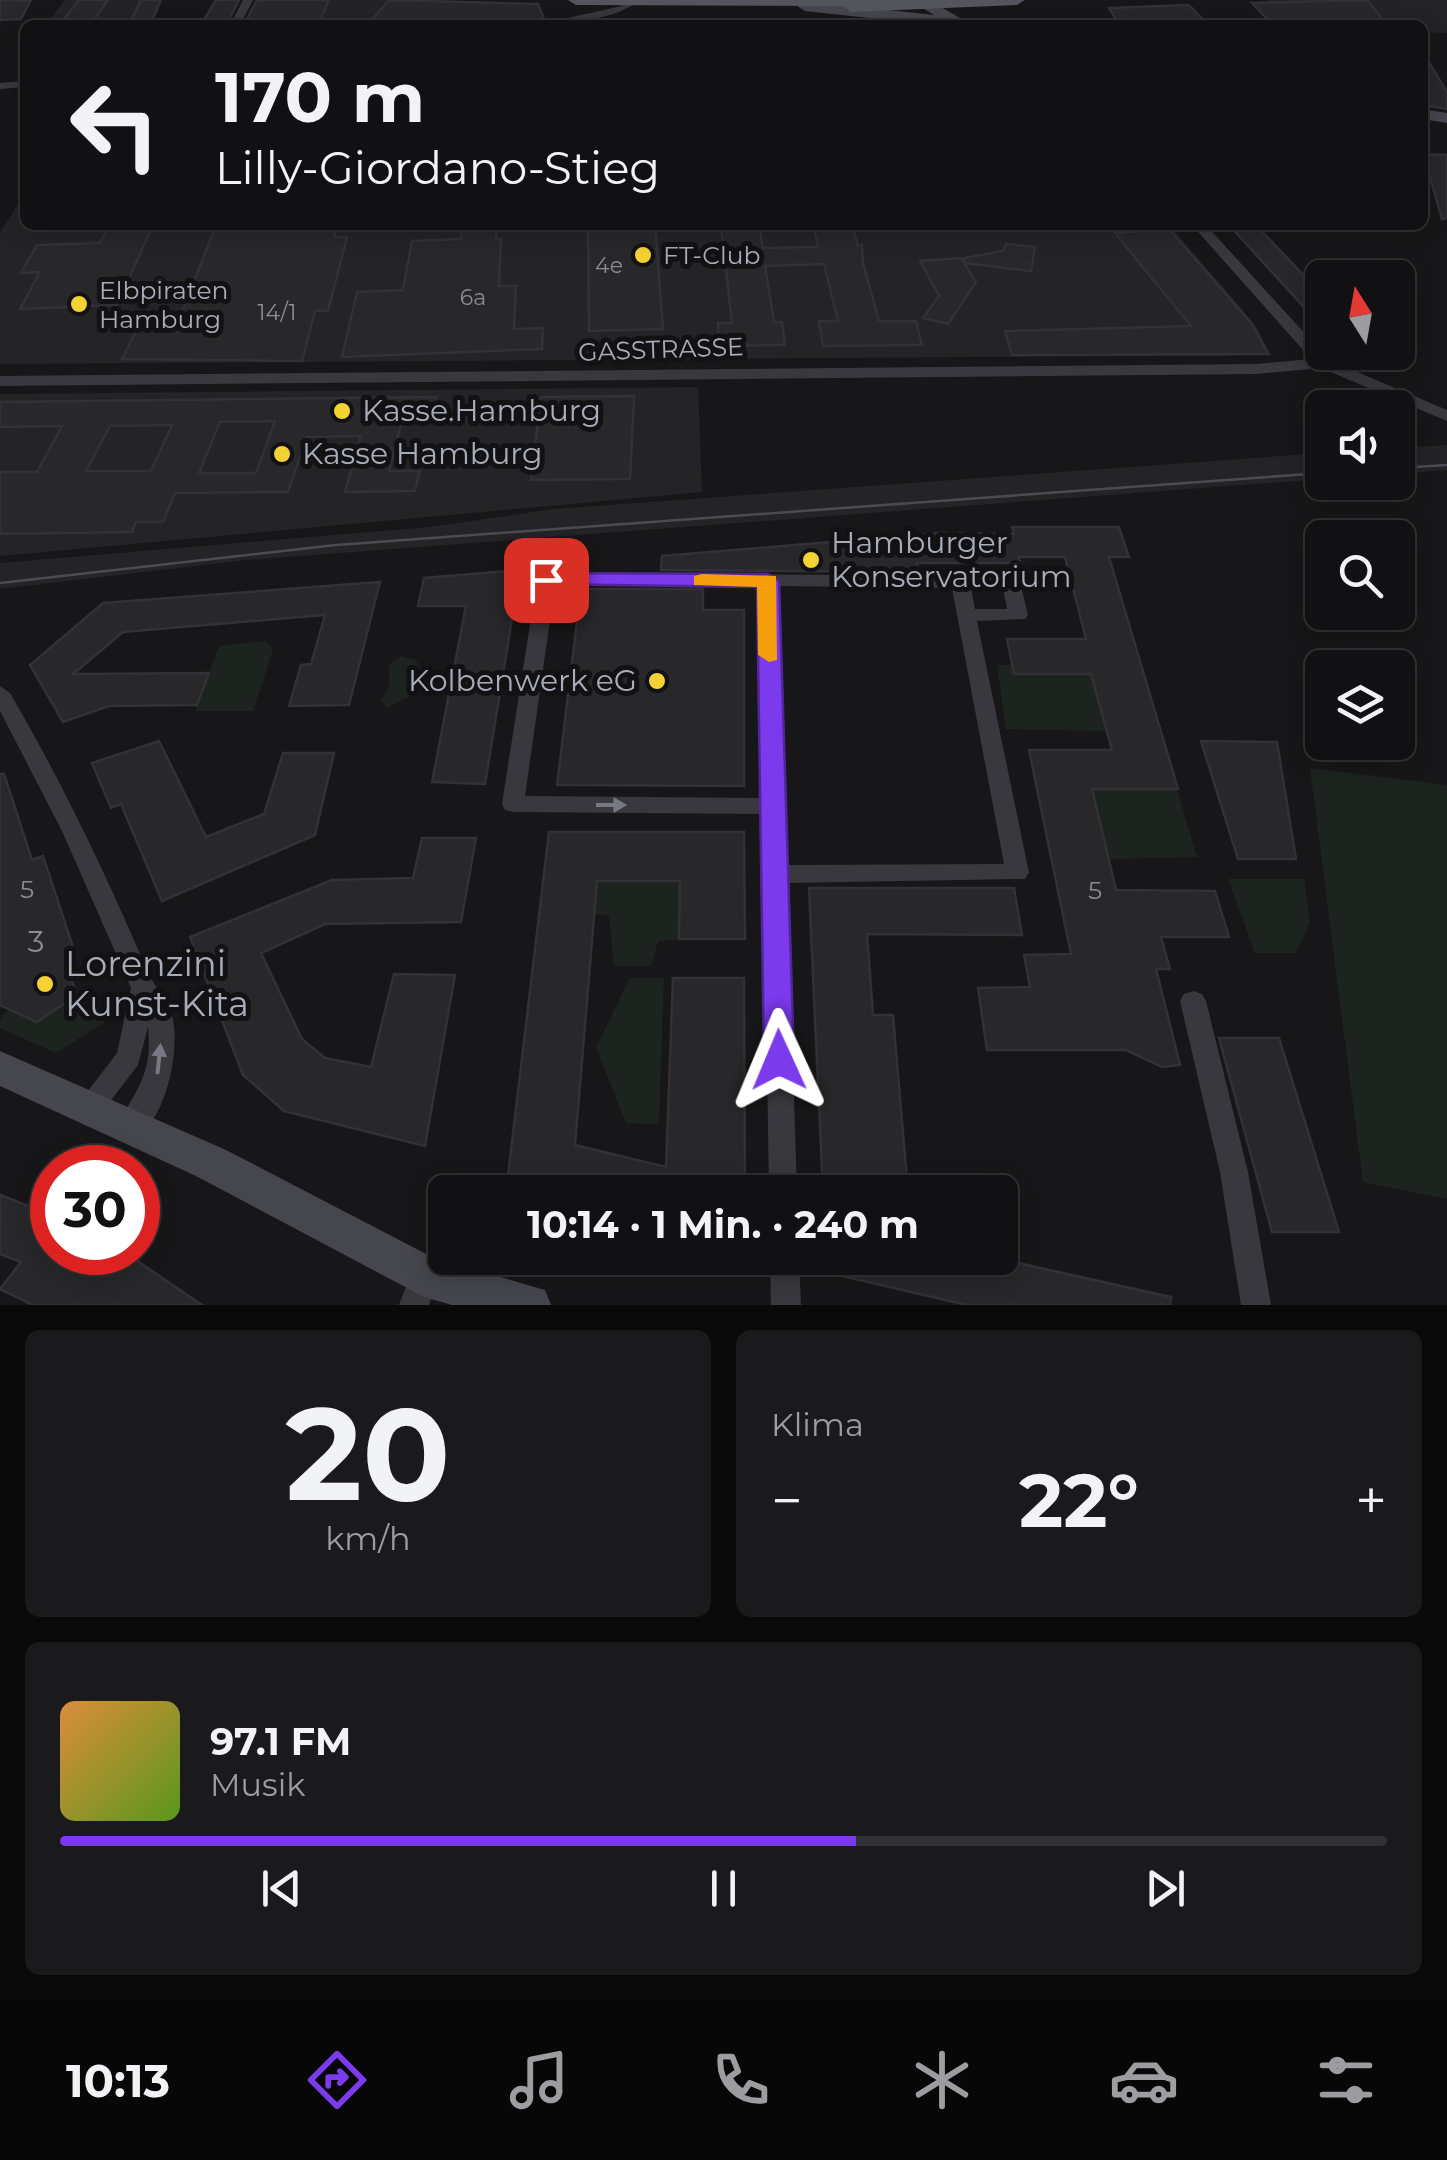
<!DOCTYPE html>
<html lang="de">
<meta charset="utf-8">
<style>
body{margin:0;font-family:Montserrat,sans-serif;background:#1a1a1c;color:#f1f3f6;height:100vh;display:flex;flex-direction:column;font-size:38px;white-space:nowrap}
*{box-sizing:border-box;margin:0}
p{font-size:32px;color:#9c9da0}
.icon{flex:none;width:55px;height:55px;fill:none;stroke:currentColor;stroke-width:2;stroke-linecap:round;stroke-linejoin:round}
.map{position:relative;height:1305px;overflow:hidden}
.drawer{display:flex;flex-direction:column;gap:25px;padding:25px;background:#09090a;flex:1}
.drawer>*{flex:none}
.banner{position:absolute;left:20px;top:20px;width:1408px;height:210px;border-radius:15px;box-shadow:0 5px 25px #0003,0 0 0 2px #303133;background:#111113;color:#f1f3f6;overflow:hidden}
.needle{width:65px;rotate:349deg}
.tools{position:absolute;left:1305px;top:260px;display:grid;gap:20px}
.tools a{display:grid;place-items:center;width:110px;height:110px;border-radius:15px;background:#111113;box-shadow:0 5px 25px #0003,0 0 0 2px #303133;font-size:50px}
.speed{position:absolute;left:30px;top:1145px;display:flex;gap:20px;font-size:50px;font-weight:700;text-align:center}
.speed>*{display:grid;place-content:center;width:130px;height:130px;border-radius:50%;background:#111113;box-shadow:0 5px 25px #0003,0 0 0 2px #303133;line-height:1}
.speed .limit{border:15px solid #d22;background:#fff;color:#111}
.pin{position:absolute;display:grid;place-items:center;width:85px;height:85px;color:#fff;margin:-42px;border-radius:20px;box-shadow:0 5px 15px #0006}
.me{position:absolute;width:110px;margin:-55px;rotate:359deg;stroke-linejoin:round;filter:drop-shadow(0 0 8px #0008)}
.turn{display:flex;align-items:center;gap:35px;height:210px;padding:0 30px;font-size:45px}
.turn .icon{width:130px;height:130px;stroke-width:2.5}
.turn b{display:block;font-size:70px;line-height:85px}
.big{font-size:75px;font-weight:700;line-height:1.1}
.drawer .tile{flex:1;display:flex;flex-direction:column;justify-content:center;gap:15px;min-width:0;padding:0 35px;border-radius:15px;background:#1a1a1c}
.drawer .dial{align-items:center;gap:0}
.dial b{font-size:130px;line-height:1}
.song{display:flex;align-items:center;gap:30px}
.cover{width:120px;height:120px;border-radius:15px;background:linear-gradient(135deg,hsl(30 70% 55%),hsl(90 70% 35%))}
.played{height:10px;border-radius:5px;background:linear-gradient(90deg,#7c3aed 60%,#303133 60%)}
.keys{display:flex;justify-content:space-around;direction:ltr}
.heat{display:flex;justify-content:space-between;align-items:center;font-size:55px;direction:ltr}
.drawer .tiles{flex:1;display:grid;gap:25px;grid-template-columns:1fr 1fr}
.tile:last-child{grid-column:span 2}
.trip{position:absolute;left:428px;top:1175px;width:590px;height:100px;border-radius:15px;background:#111113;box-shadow:0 5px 25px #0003,0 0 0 2px #303133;font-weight:700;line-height:100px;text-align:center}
.tab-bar{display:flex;height:160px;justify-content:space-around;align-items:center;background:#070708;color:#9c9da0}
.tab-bar .icon{width:70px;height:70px}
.tab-bar .on{color:#7c3aed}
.tab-bar b{font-size:45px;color:#f1f3f6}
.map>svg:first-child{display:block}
.built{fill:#242326}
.green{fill:#1d241f}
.building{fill:#28272a;stroke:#323135;stroke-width:2.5;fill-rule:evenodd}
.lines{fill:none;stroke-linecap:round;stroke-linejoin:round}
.street{fill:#38383e;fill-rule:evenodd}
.secondary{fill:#46474e;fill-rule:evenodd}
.primary{fill:#54555d;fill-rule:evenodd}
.tram{stroke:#4b4c53;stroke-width:2.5}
.oneway{fill:#767882}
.route{fill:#7c3aed;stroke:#51269a;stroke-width:2.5}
.slow{fill:#f59e0b}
.poi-dot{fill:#f5d234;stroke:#121214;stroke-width:4}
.labels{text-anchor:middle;stroke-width:10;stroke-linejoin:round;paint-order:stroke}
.far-number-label{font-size:22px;fill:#898b95}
.far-poi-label{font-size:25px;fill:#a9acb9;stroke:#121214;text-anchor:start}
.far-street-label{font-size:25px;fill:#a9acb9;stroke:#121214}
.number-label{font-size:25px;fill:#898b95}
.poi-label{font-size:30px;fill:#a9acb9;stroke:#121214;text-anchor:start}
.near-number-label{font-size:30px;fill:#898b95}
.near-poi-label{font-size:35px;fill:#a9acb9;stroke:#121214;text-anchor:start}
</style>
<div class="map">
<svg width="1447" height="1305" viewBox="0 0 1447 1305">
<rect width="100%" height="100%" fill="#171719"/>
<path class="built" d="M65 0H161L150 25H45Z
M256 0H389L380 25H243Z
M1266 0H1447V33L1423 32 1422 25H1293Z
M25 193V225H1175L1178 229 1174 230 1256 326 1271 355 0 364V233Z
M698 387 702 492 0 556V394Z
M1447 445V470L1398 474V448Z
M1322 453V479L246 560 0 589V563L430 527 554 509Z"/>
<path class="green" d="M266 641 273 649 253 711H195L219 646Z
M401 656 416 660 420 669 410 696 387 708 381 700 390 684 389 664Z
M997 665H1012L1014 674H1091L1106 731 1006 729Z
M1310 768 1447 785V1199L1363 1182Z
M1092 789H1177L1197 857 1109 859Z
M597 874 606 881H680L679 939 658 941 651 966H614L609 915 594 914Z
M1228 879H1304L1310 922 1296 953H1255Z
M630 978H664L659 1124 626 1123 596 1047Z
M77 995 105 1022 56 1053 0 1028V1019L9 1009Z"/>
<path class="building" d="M0 0H31L21 19 0 20Z
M79 0H108L90 25H59Z
M141 0H161L150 25H129Z
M216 0H239L226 25H201Z
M257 0H329L318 25H244Z
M389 0 538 4 544 19 532 25H367Z
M1367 0 1387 25H1273L1252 3Z
M1189 5 1208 25H1119L1109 8Z
M1422 51 1447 92V109L1422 105Z
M1422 154 1447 155V218L1442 219 1430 177H1422Z
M109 225H153L117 305 20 309 40 272 21 273 37 245 100 243Z
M216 225H337L334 237H347L328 311H315L302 361 122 359 138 327 177 325Z
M463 225H497L496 239H501L499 286H516L514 329 543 328 542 349 342 357 357 292 403 290 412 241 461 239Z
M588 225H655L663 329 589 331Z
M813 225H852L858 246 862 245 863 263 879 321H916L922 345 823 346 819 321H838L824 264 765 266 774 322H782L785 345 719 346 718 323H732L721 227 759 226 763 248 818 247Z
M1229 225H1256L1322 295V327Z
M1169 229 1252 324 1268 354 1012 355 1005 331 1191 326 1115 233Z
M1006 244 1035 247 1031 271 965 263 964 258 1003 251Z
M961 258 976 282 948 324 923 318 939 296 920 261Z
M634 396 630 479 531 480 541 397Z
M437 397 432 420H402L389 471H420L415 491 345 492 361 436 307 437 288 492 175 493 163 522H136L132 532 0 534V472H37L62 426 0 427V402ZM275 421 256 473H199L220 422ZM172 425 151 471H86L110 426Z
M1012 527H1119L1129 557H1109L1178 789H1092L1116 890 1215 891 1229 937H1161L1170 969H1156L1180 1065 1162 1067 1126 1050H987L978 988 1030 987 1024 955 1071 954 1029 750H1112L1091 674H1014L1007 639H1086L1065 557H1019L1020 563H917L918 572 661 570 662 556 938 533 1014 534Z
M520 570 485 784 432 782 466 606H418L424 578Z
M380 582 349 705 289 706 301 665 311 664 325 615 123 632 73 674 209 673 197 705 109 706 63 722 30 665 103 603Z
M581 589H703V610H744V786L557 785Z
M159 741 206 837 264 814 283 753H334L315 835 162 901 121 804 111 808 92 763Z
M1201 741 1277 742 1296 859H1238Z
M0 774H4L32 860 43 856 76 956 65 960 77 995 37 1022 0 1005Z
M549 832H744L745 939H679L680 881H597L575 1145 666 1167 673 978H744L745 1192H506Z
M422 838H476L461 922 325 924 261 953 302 1039 325 1058 371 1067 394 974 455 975 425 1146 284 1111 243 1075 190 937 332 880 413 878Z
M809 888H1014L1022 935 867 934 873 1015H893L908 1192H823Z
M1219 1038H1279L1339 1232H1272Z
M0 1195 52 1215V1252H124L202 1305H33L0 1289 21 1262 0 1254Z
M803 1258H995L1171 1297 1170 1305H967L803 1267Z"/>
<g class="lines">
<path class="street" d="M243 0H253L240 25H230Z
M628 0H639C620 19 563 25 536 25L622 6Z
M25 81V87L0 89V83Z
M1192 225H1206L1329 360 1447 410V421L1321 368 1256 374 0 386V376L1256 364 1311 359Z
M546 573 1011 576 1020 582 1028 615 1025 619 977 621 1029 873 1025 879 787 883 797 1192H769L763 814 513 812 505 810 502 804 537 579ZM555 585 759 586 762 798 525 796ZM778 586 952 588 1004 864 787 865ZM971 588H1003L1007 609H975Z
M0 686 10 693C62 782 106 874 146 968 153 985 166 998 172 1016 181 1048 166 1126 131 1139L121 1135 117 1127C136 1088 153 1075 148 1027L138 1065 99 1116 90 1120 81 1116 77 1108 81 1100 117 1053 131 988 62 831 0 711Z
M1193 991 1202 994 1206 1001 1248 1172 1271 1305H1241L1220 1172 1180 1001 1184 994Z
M770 1258H799L801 1305H771Z
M424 1262 434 1266 439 1276 429 1305H399L414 1266Z"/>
<path class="secondary" d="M929 0 972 25H952L941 19 934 25 805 11 797 6 805 1 934 15 911 1Z
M1422 109 1447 113V123L1422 119Z
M0 1051 226 1150 432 1257 545 1290 551 1305H452L424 1297 196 1176 0 1086Z"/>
<path class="primary" d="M568 0H1025L1017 5 851 12 843 6 576 5Z"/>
<path class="tram" d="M1398 468 1447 465
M0 583 336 545 1322 473"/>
</g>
<defs><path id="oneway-solid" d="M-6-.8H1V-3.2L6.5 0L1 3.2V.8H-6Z" transform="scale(2.5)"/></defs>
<g class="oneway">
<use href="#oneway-solid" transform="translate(611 805)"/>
<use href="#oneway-solid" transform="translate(159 1059) rotate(-84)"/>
</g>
<path class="route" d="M546 573 768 574 779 581 794 1060 789 1068 779 1072 769 1068 764 1060 757 587 538 584 535 580Z"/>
<path class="slow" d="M702 574 776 576 777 660 769 662 758 655 757 587 694 585V576Z"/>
<g class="poi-dot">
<circle cx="643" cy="255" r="10"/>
<circle cx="79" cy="304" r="10"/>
<circle cx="342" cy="411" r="10"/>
<circle cx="282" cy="454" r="10"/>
<circle cx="811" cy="560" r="10"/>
<circle cx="657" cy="681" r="10"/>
<circle cx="45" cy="984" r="10"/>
</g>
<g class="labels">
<g class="far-number-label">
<text x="609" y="273">4e</text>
<text x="473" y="305">6a</text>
<text x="277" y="320">14/1</text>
</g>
<g class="far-poi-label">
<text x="663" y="264">FT-Club</text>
<text x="99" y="299">Elbpiraten<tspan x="99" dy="29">Hamburg</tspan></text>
</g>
<g class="far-street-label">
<text transform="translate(661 349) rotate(-2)" y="9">GASSTRASSE</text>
</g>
<g class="number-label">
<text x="27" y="898">5</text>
<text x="1095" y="899">5</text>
</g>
<g class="poi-label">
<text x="362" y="421">Kasse.Hamburg</text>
<text x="302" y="464">Kasse Hamburg</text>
<text x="831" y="553">Hamburger<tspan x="831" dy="34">Konservatorium</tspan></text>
<text x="637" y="691" text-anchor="end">Kolbenwerk eG</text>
</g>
<g class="near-number-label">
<text x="36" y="952">3</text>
</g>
<g class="near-poi-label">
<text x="65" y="976">Lorenzini<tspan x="65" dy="40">Kunst-Kita</tspan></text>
</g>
</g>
</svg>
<div class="tools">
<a><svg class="needle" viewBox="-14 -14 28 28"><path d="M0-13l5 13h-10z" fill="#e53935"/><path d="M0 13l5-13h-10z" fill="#9c9da0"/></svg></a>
<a><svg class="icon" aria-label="sound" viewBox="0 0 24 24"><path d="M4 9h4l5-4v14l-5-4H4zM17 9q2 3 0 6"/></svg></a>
<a><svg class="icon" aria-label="search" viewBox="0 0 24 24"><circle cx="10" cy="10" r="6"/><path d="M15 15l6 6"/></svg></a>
<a><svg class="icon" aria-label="layers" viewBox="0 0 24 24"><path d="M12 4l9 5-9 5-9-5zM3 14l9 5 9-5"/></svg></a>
</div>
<div class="speed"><div class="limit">30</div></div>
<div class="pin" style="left:546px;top:580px;background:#d93025"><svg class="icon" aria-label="arrive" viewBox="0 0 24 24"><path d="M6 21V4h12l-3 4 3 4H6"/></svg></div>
<svg class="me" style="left:779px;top:1060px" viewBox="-20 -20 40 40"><path d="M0-17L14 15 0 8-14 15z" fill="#7c3aed" stroke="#fff" stroke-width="4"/></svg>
<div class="trip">10:14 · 1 Min. · 240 m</div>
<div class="banner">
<div class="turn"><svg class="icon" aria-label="left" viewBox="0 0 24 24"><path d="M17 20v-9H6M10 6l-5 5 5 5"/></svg><div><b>170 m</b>Lilly-Giordano-Stieg</div></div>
</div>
</div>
<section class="drawer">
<div class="tiles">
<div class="tile dial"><b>20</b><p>km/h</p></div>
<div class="tile"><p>Klima</p>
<div class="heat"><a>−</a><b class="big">22°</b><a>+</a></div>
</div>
<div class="tile">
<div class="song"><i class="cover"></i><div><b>97.1 FM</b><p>Musik</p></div></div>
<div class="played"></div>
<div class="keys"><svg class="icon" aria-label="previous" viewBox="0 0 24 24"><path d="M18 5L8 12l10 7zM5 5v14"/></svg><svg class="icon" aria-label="pause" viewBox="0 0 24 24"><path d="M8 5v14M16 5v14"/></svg><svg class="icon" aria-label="next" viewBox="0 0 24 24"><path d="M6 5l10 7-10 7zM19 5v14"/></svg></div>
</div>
</div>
</section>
<nav class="tab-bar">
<b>10:13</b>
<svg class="icon on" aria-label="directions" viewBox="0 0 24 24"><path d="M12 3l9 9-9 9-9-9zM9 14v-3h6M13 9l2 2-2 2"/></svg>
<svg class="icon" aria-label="music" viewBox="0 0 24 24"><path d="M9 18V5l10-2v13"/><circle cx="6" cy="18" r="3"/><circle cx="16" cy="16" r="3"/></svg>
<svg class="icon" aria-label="phone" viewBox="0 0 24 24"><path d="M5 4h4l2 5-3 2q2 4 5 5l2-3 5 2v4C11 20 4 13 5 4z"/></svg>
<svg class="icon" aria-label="climate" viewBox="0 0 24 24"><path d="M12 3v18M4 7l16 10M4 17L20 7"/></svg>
<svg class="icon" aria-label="car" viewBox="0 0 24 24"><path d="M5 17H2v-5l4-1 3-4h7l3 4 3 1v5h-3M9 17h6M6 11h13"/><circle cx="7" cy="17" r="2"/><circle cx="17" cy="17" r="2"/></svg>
<svg class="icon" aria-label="filters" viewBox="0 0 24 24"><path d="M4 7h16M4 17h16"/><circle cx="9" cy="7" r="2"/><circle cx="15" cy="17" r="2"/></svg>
</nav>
